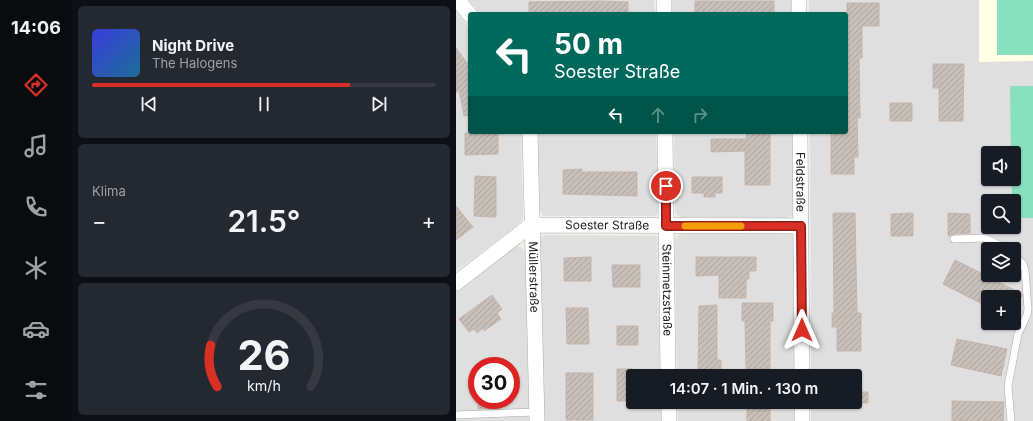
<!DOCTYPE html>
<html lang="de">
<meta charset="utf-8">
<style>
body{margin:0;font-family:Inter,sans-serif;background:#242831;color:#f1f3f6;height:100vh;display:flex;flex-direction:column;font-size:15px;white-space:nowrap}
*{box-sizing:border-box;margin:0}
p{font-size:13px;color:#9ea1a6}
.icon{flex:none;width:22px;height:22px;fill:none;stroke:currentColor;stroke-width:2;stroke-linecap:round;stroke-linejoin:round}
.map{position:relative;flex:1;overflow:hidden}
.drawer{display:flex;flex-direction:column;gap:6px;padding:6px;background:#0d0f14;width:384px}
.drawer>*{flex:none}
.guide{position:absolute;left:12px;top:12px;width:380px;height:122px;border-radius:4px;box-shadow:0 1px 3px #0004;background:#00695c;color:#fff;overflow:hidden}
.controls{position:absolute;left:525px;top:146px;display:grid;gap:8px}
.controls a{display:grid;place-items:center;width:40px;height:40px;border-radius:4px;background:#171b24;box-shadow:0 1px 3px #0004;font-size:20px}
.speed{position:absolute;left:12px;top:357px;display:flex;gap:8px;font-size:20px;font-weight:700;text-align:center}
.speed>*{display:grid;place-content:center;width:52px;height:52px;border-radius:50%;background:#171b24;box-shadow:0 1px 3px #0004;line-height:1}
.speed .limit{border:6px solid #d22;background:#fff;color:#111}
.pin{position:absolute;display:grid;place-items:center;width:34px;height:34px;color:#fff;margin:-17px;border:2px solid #fff;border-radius:50%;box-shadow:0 1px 4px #0007}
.me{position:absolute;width:44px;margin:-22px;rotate:0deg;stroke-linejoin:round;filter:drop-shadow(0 0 3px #0008)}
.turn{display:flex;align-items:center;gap:14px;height:84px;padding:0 20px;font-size:18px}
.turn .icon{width:52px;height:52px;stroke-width:2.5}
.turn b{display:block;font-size:28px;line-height:34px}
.lanes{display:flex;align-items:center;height:38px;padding:0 20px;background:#0003;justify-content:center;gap:20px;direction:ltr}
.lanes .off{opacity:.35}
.big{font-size:30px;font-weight:600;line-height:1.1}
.drawer .card{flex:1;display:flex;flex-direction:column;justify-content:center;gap:6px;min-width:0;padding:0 14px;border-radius:6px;background:#242831}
.drawer .dial{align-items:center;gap:0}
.dial svg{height:104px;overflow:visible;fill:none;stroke:#363941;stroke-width:7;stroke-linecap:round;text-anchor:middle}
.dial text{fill:#f1f3f6;stroke:none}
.song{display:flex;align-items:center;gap:12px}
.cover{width:48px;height:48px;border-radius:6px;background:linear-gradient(135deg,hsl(240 70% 55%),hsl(200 70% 35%))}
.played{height:4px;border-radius:2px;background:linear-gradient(90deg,#d93025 75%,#363941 75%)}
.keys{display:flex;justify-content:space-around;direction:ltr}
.heat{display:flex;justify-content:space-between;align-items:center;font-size:22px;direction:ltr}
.trip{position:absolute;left:170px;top:369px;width:236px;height:40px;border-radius:4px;background:#171b24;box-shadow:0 1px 3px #0004;font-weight:600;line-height:40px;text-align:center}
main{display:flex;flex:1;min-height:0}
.tabs{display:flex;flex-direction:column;width:72px;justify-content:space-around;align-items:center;background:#090b0e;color:#9ea1a6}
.tabs .icon{width:28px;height:28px}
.tabs .current{color:#d93025}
.tabs b{font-size:18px;color:#f1f3f6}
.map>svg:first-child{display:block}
.residential{fill:#e0dfdf;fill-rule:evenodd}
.education{fill:#ffffe5}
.pitch{fill:#88e0be}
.building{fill:url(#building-hatch);stroke:#c4b6ab}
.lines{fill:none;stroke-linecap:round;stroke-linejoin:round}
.service-casing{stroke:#a9a9a9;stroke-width:8}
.minor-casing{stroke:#a9a9a9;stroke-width:16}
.service{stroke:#fff;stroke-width:7}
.minor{stroke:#fff;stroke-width:15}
.route-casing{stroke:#8d1f18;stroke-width:10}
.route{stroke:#d93025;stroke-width:7}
.slow{stroke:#f59e0b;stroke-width:7}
.labels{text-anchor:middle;stroke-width:4;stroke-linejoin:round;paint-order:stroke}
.street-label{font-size:12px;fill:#222;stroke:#fff}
</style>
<main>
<nav class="tabs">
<b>14:06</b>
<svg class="icon current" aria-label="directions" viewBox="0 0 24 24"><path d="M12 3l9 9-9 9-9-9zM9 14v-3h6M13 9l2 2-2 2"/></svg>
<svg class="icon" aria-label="music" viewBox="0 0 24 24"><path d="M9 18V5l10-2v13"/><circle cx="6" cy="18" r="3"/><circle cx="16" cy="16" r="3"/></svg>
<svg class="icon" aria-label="phone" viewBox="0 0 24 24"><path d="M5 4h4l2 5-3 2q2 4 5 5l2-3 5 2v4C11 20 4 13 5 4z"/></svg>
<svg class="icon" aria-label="climate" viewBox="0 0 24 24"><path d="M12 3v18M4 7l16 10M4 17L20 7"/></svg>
<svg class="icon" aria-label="car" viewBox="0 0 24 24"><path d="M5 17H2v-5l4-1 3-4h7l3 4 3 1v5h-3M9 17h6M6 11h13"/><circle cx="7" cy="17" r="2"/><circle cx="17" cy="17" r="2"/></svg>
<svg class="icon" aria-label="filters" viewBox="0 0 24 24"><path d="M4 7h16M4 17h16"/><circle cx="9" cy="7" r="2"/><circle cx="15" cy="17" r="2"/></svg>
</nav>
<section class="drawer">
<div class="card">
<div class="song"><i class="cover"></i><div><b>Night Drive</b><p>The Halogens</p></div></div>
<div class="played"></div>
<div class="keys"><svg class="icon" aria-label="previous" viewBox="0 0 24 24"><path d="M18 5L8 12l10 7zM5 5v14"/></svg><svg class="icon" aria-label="pause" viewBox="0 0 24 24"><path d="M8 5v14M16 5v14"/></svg><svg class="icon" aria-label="next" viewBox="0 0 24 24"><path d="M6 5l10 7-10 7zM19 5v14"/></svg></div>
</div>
<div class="card"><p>Klima</p>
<div class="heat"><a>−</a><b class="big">21.5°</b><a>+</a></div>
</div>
<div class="card dial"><svg viewBox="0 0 100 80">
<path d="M14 69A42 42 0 1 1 86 69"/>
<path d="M14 69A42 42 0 0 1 9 37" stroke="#d93025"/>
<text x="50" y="56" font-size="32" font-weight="700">26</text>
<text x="50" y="72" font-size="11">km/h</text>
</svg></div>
</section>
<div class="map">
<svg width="577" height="421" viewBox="0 0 577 421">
<defs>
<pattern id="building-hatch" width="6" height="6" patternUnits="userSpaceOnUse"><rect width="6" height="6" fill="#c7bfb8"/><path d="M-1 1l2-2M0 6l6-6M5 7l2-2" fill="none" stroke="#aba49e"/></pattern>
</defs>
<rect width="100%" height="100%" fill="#f2efe9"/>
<path class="residential" d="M13 0H198L199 14H25Z
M215 0H336V14H215Z
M353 0H577V421H355V402H399V376H355L354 132H390V14H353ZM532 153H558V179H532ZM532 201H558V227H532ZM532 249H558V275H532ZM532 297H558V323H532Z
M0 12 14 29V132H65L67 214V218L63 224 0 271Z
M82 132H200L202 213 200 216H87L84 210Z
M218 132H337V214L331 218 225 217 221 215 219 212Z
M330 233 335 234 337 237 338 376H221L219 240 220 237 225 234Z
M90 235 201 236 204 376H177V402H205V421H88L84 242 87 236Z
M60 247H65L69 252 73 421H0V291ZM21 366H55V400H21Z
M221 402H338V421H222Z"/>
<path class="education" d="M523 0H577V61L523 62Z"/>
<path class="pitch" d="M541 0H577V55H541Z
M554 86H577V218H558L555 179H558V153H555Z"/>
<path class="building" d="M144 1 172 2V14H73V2Z
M239 1H318V14H239Z
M391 3H423V26H406V58H403L404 118H401L402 157H398V174H375V134H390Z
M0 48 14 67V115L8 116 3 90 0 93Z
M477 64H508L507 121H483V88H477Z
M434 103H456V121H434Z
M291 132H314V185H289V151L255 152V139H290Z
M9 133H42V154L9 155Z
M126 169V172H181V196L107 194V170Z
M19 176 40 177V217L18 216Z
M236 177H266V193H259V197H248V193H236Z
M0 206 17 227 0 240Z
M377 213H399L401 313H405V351H381V327H376V313H378Z
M457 213V236H435V214Z
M492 213 514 214V233L498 234 492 236Z
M135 257V281H108V258Z
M240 257H300V271H293V279H290V298H263V275L240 276Z
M499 260 566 294V297H532V307L487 284Z
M156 265H184V287H157Z
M36 295 46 309 41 313 45 319 28 331 27 328 21 333 18 329 13 332 3 319Z
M286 303H317V321H314V369H290L289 321H286Z
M261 305V360H265V376H242L243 306Z
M110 308H132L133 344H111Z
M161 326H182V345H161Z
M501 339 551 349 545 376 495 365Z
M161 369H177V401H161Z
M110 373H137V420H110Z
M399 392H412V403H399Z
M22 400H40V408L22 409Z
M496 401 548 402 547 421H496Z
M291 404H314V421H291Z"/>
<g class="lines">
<defs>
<path id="service" d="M498 239 529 238 551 249
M0 415 80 412
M555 421 552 386 562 334 571 315 572 309 569 270 567 264 558 255"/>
<g id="minor">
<path d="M2 0 14 15"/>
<path d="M208 0V14"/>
<path d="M343 0V14"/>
<path id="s1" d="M74 132 81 421"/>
<path id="s2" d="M209 132 212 376"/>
<path id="s3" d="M344 132 346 376"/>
<path id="s4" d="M0 283 75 225 345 226"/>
<path d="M213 402V421"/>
<path d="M346 402V421"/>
</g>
</defs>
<use href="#service" class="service-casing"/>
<use href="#minor" class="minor-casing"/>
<use href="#service" class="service"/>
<use href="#minor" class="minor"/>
</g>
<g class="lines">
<defs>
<path id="route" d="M210 186V226H345L346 330"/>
</defs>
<use href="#route" class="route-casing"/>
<use href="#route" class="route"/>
<path class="slow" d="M229 226H285"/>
</g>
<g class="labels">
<g class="street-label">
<text dy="4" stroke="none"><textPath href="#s3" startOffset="50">Feldstraße</textPath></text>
<text dy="4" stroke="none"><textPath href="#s4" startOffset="171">Soester Straße</textPath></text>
<text dy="4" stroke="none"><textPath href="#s1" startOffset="145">Müllerstraße</textPath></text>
<text dy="4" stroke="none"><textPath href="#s2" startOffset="158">Steinmetzstraße</textPath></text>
</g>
</g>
</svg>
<div class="controls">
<a><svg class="icon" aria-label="sound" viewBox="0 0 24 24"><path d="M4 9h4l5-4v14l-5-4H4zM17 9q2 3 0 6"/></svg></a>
<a><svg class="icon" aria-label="search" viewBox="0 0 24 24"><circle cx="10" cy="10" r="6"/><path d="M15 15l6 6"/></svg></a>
<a><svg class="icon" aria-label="layers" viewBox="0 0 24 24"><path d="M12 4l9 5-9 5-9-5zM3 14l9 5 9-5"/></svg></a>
<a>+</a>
</div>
<div class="speed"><div class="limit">30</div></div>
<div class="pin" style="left:210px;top:186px;background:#d93025"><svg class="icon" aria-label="arrive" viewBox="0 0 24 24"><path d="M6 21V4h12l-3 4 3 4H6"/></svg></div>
<svg class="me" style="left:346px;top:330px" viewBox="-20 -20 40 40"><path d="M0-17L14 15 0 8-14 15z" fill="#d93025" stroke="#fff" stroke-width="4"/></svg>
<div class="trip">14:07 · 1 Min. · 130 m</div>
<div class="guide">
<div class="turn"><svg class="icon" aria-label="left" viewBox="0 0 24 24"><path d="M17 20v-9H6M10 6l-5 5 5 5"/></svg><div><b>50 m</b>Soester Straße</div></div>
<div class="lanes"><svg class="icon" aria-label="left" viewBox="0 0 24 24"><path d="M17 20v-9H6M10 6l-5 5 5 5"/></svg><svg class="icon off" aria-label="ahead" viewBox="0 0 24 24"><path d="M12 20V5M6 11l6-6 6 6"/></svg><svg class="icon off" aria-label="right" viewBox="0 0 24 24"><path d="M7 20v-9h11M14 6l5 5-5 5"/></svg></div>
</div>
</div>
</main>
